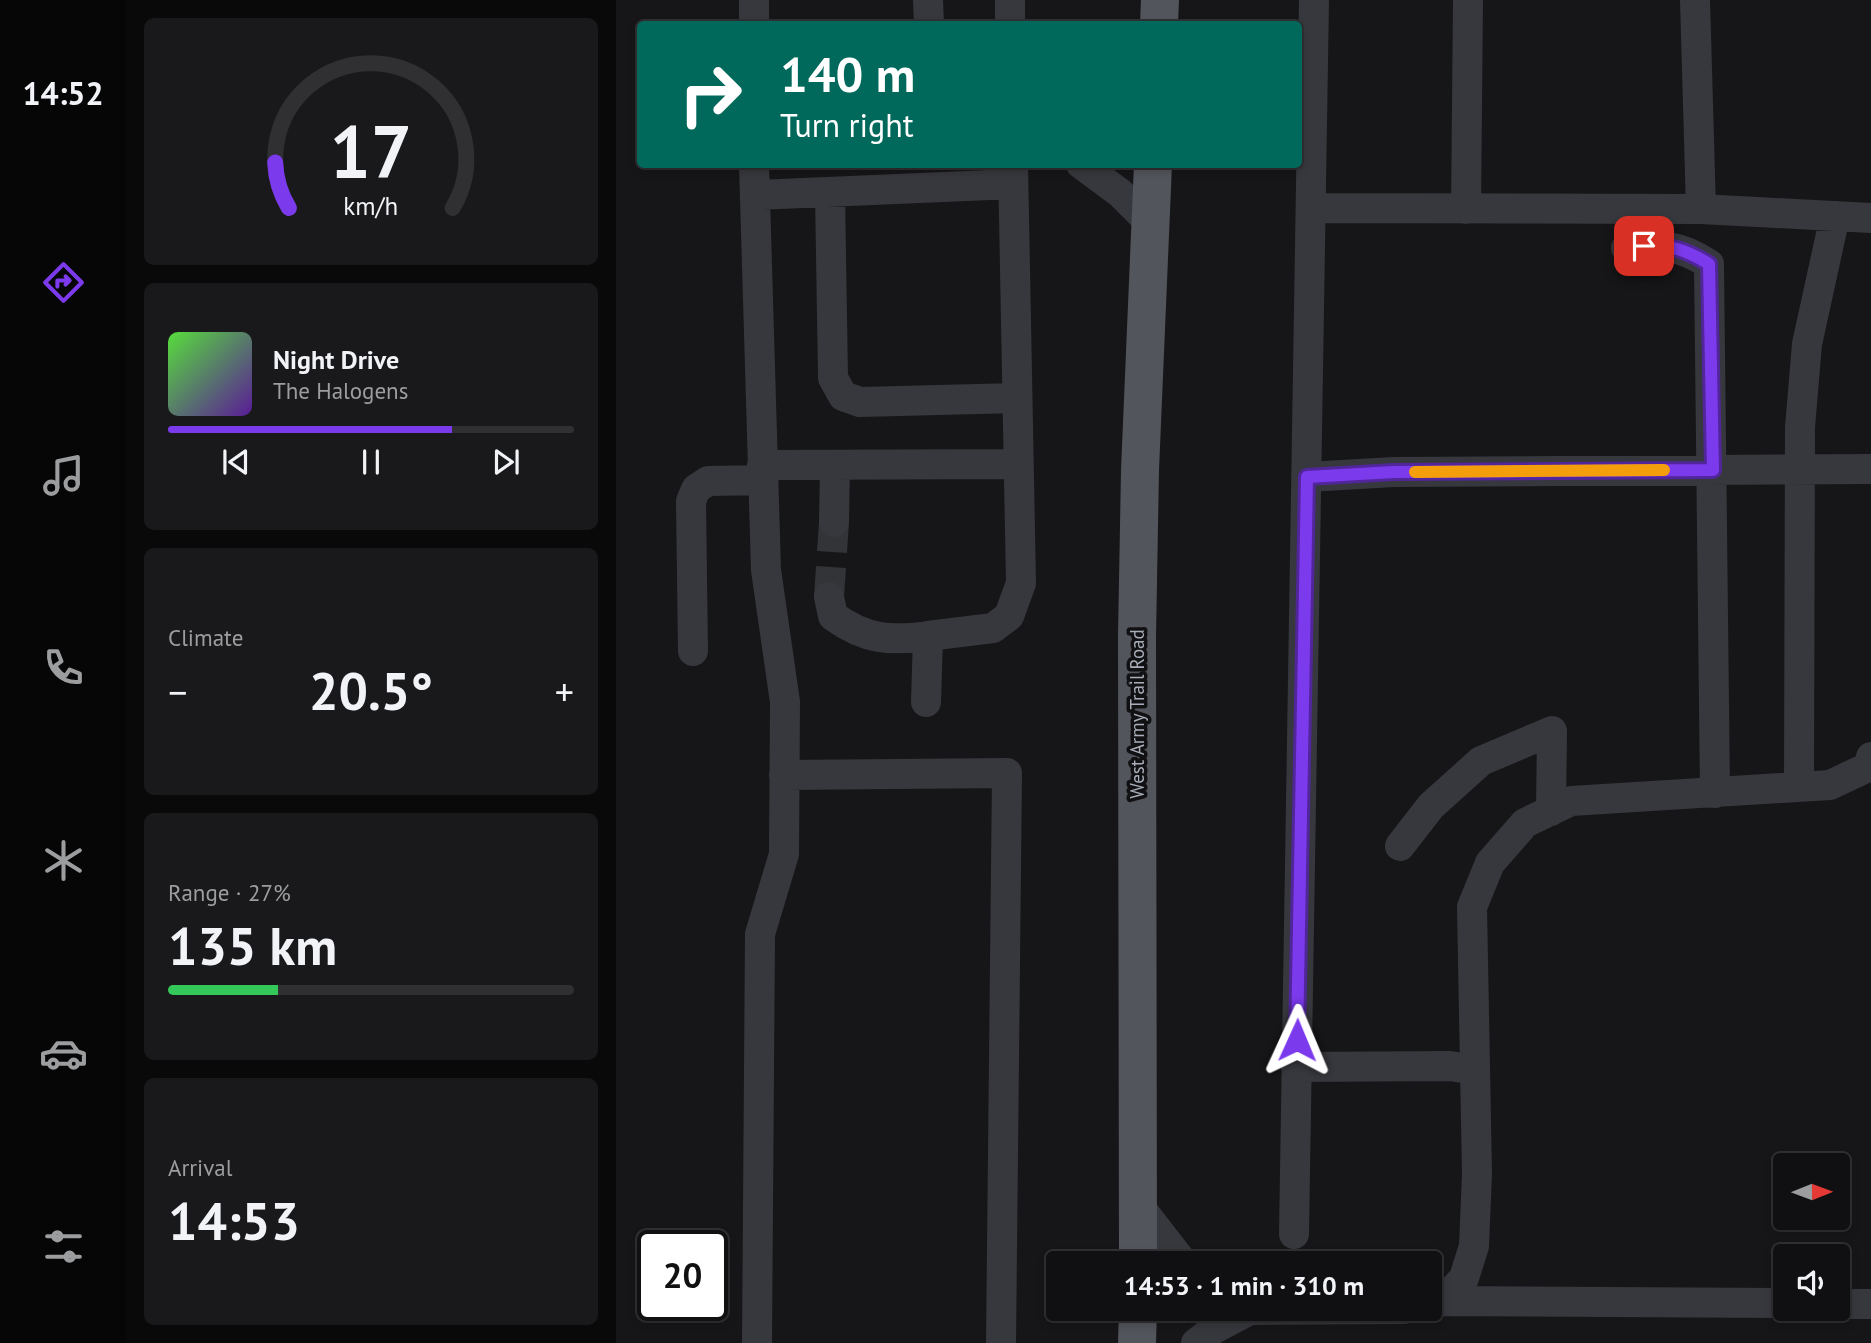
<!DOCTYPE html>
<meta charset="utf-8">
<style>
body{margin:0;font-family:"PT Sans",sans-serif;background:#19191b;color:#f1f3f6;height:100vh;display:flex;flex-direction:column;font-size:26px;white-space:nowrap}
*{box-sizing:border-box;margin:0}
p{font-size:23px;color:#9c9d9f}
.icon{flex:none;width:38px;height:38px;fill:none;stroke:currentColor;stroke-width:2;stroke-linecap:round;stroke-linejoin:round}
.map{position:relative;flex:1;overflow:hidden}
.details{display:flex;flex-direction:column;gap:18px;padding:18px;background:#09090a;width:490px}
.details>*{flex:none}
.banner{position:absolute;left:21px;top:21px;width:665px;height:147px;border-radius:7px;box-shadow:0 4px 10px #0003,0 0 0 2px #303032;background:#00695c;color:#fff;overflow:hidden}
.needle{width:46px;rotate:89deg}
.fabs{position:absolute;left:1157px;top:1153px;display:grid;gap:14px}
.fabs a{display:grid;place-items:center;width:77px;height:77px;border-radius:7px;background:#101012;box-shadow:0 4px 10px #0003,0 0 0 2px #303032;font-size:35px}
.speed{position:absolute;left:21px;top:1230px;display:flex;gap:14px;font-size:35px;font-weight:700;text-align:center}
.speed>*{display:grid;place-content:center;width:91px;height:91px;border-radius:50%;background:#101012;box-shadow:0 4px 10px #0003,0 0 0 2px #303032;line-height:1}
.speed .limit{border:4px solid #111;border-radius:10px;background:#fff;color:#111}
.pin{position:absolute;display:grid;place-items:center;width:60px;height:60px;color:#fff;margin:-30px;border-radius:14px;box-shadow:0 4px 10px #0006}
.me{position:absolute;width:77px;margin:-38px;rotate:1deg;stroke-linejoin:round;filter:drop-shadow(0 0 5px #0008)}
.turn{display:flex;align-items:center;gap:24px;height:147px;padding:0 28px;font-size:32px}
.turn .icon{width:91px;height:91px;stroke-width:2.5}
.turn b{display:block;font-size:49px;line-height:60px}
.big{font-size:52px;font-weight:700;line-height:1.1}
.details .tile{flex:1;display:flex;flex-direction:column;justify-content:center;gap:10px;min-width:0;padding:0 24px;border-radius:10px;background:#19191b}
.details .dial{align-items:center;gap:0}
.dial svg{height:182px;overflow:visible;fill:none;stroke:#303032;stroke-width:7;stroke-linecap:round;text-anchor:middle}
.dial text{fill:#f1f3f6;stroke:none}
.song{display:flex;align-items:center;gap:21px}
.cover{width:84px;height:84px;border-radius:10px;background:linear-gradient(135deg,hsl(110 70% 55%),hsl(270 70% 35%))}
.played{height:7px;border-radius:4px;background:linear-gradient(90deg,#7c3aed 70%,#303032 70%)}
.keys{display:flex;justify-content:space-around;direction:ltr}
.heat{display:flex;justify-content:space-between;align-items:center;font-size:38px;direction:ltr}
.charge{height:10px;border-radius:5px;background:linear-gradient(90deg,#34c759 27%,#303032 0)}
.trip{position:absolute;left:430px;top:1251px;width:396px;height:70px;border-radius:7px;background:#101012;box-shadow:0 4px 10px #0003,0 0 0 2px #303032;font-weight:700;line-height:70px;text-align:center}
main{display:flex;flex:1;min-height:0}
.tab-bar{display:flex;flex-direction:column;width:126px;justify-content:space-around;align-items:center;background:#060607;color:#9c9d9f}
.tab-bar .icon{width:49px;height:49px}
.tab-bar .current{color:#7c3aed}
.tab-bar b{font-size:32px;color:#f1f3f6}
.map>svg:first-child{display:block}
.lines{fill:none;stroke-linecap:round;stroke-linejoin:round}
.minor-tunnel{stroke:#333438;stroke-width:30;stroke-dasharray:30 15;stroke-linecap:butt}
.minor{stroke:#37383d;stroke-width:30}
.major{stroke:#53555c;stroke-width:38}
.route-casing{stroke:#51269a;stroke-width:18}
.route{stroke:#7c3aed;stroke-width:12}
.slow{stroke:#f59e0b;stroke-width:12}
.labels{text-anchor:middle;stroke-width:7;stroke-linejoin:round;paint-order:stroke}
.street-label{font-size:19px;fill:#a8adb8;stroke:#111113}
</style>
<main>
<nav class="tab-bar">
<b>14:52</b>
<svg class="icon current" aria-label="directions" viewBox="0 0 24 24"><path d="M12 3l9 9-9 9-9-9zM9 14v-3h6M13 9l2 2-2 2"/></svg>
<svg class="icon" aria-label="music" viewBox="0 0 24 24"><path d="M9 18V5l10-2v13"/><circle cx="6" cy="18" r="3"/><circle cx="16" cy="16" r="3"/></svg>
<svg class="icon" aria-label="phone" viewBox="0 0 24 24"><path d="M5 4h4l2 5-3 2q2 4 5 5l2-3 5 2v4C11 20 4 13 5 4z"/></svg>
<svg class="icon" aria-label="climate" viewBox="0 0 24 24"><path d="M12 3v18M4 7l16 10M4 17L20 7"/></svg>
<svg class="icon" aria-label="car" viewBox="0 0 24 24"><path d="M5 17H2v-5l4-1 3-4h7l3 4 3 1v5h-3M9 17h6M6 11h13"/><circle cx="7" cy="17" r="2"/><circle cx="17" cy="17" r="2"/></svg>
<svg class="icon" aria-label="filters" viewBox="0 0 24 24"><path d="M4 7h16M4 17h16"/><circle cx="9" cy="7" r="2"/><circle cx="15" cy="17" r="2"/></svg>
</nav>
<section class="details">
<div class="tile dial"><svg viewBox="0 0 100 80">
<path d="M14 69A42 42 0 1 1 86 69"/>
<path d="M14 69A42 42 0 0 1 8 49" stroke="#7c3aed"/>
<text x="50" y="56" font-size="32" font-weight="700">17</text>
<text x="50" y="72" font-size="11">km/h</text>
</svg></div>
<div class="tile">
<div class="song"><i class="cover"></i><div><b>Night Drive</b><p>The Halogens</p></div></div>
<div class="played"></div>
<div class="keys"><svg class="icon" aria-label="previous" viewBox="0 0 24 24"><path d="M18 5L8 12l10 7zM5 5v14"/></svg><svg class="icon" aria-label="pause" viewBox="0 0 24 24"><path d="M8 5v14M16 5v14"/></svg><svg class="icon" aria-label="next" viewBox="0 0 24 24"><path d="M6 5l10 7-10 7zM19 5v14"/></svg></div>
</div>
<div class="tile"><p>Climate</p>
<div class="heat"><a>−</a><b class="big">20.5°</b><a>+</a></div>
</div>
<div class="tile"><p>Range · 27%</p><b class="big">135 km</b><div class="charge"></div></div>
<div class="tile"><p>Arrival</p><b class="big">14:53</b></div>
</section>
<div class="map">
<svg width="1255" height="1343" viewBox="0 0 1255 1343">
<rect width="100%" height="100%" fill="#161618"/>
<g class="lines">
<path class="minor-tunnel" d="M213 597 218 522"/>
<path class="minor" d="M312 0 313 24
M394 0V24
M1079 0 1085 209 1255 218
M138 24V0
M138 164 150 570 169 702 168 854 144 934 141 1343
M465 164 504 193 535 224
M214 192 217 378 227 396 244 402 401 398
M139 195 397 184
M695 208 1085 209
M850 209 852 0
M1010 248C1046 245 1062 244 1093 264L1099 793
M146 465 402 464
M691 477 778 472 1255 469
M218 522 219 465
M213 597 217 616C250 640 274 641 312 636
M77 651 75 501 80 489 92 481 147 480
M310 702 312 636 377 628 393 616 405 583 397 164
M168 775 391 773 385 1343
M1183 787 1184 427 1191 344 1219 216
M784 846 815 806 865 761 936 731 935 811
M680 1067 834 1066 859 1070
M523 1206 568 1264
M678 1234 698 0
M827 1301 1169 1303
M814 1304 827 1301 848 1278 858 1246 861 1174 856 907 874 863 909 823 955 801 1214 785 1252 767 1255 757
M1222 1304H1255
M580 1343 598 1329 634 1310 788 1309"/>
<path class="major" d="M543 24 544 0
M522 1264 521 636 524 470 537 164
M521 1343 522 1309"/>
</g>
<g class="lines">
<defs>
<path id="route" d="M681 1040 691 477 778 472 1097 470 1093 264C1072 251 1054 244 1028 246"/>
</defs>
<use href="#route" class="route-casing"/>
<use href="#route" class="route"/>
<path class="slow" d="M799 472 1048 470"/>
</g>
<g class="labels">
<g class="street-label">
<text transform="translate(521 714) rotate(-90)" y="7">West Army Trail Road</text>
</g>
</g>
</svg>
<div class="fabs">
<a><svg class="needle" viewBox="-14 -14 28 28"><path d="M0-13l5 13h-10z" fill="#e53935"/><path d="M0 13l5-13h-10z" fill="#9c9d9f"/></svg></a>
<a><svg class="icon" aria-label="sound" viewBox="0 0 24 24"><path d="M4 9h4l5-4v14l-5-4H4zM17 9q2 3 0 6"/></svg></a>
</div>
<div class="speed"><div class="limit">20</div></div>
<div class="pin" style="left:1028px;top:246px;background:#d93025"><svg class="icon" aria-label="arrive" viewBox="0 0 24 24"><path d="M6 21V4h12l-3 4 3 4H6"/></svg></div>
<svg class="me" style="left:681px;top:1040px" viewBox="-20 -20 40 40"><path d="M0-17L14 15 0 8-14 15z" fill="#7c3aed" stroke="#fff" stroke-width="4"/></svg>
<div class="trip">14:53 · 1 min · 310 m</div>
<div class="banner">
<div class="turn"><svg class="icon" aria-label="right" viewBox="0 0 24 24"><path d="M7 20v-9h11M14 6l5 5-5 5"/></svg><div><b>140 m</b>Turn right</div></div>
</div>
</div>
</main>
